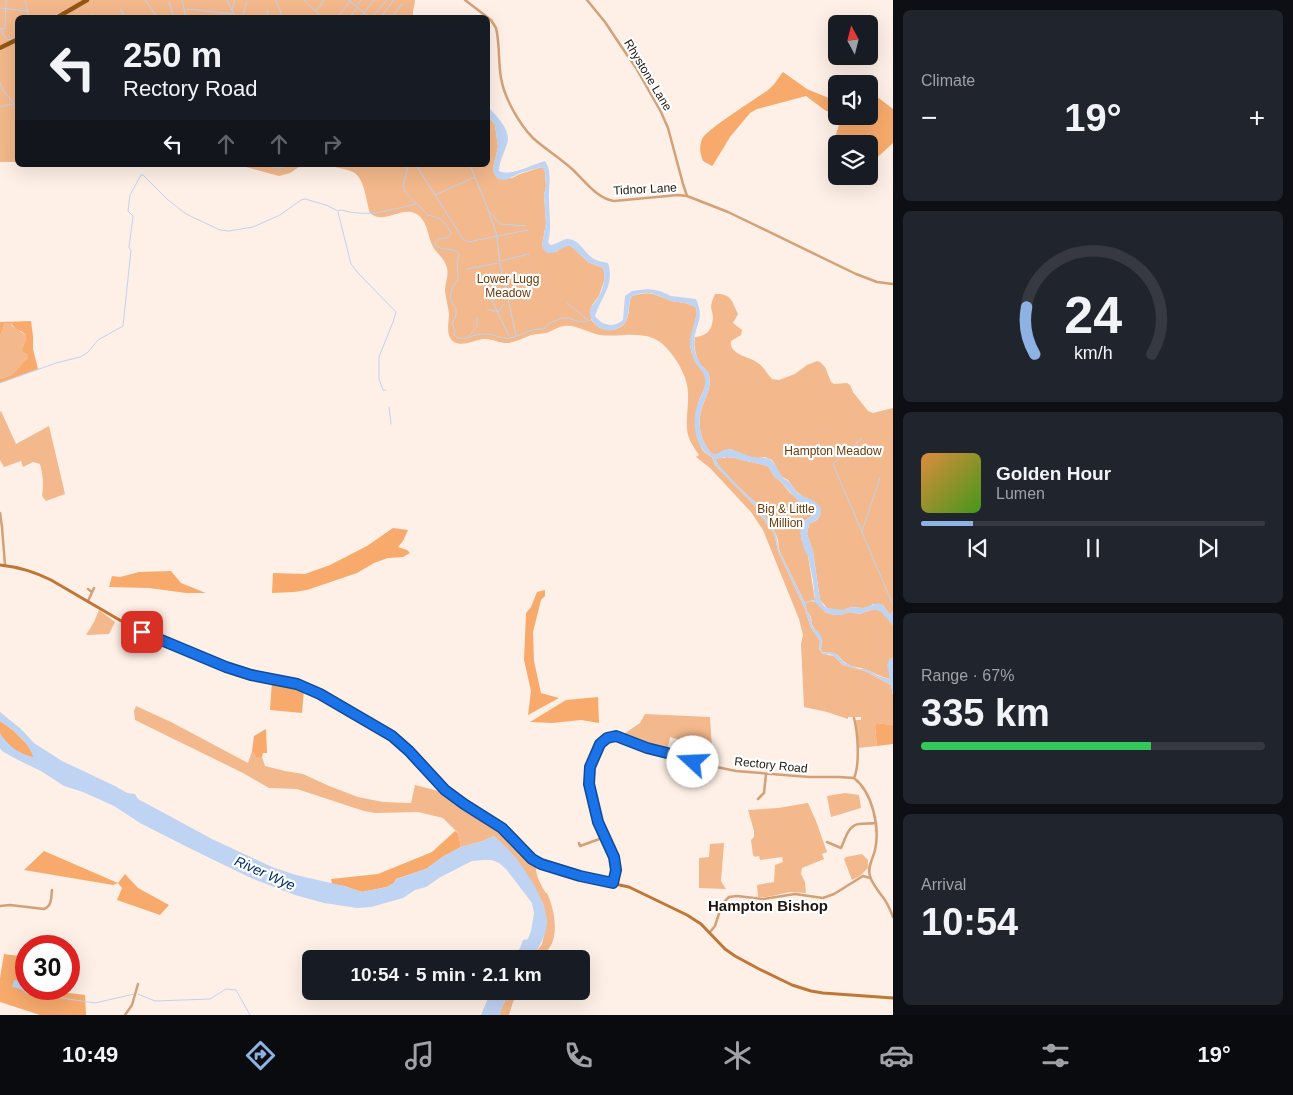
<!DOCTYPE html>
<meta charset="utf-8">
<style>
body{margin:0;font-family:Arial,sans-serif;background:#20242c;color:#f1f3f6;height:100vh;display:flex;flex-direction:column;font-size:19px;white-space:nowrap}
*{box-sizing:border-box;margin:0}
p{font-size:16px;color:#9ea1a6}
.icon{flex:none;width:28px;height:28px;fill:none;stroke:currentColor;stroke-width:2;stroke-linecap:round;stroke-linejoin:round}
.map{position:relative;flex:1;overflow:hidden}
.side{display:flex;flex-direction:column;gap:10px;padding:10px;background:#0d0f14;width:400px}
.side>*{flex:none}
.guide{position:absolute;left:15px;top:15px;width:475px;height:152px;border-radius:8px;box-shadow:0 5px 20px #0002;background:#171b24;color:#f1f3f6;overflow:hidden}
.needle{width:32px;rotate:353deg}
.buttons{position:absolute;left:828px;top:15px;display:grid;gap:10px}
.buttons a{display:grid;place-items:center;width:50px;height:50px;border-radius:8px;background:#171b24;box-shadow:0 5px 20px #0002;font-size:25px}
.speed{position:absolute;left:15px;top:935px;display:flex;gap:10px;font-size:25px;font-weight:700;text-align:center}
.speed>*{display:grid;place-content:center;width:65px;height:65px;border-radius:50%;background:#171b24;box-shadow:0 5px 20px #0002;line-height:1}
.speed .limit{border:8px solid #d22;background:#fff;color:#111}
.pin{position:absolute;display:grid;place-items:center;width:42px;height:42px;color:#fff;margin:-21px;border-radius:10px;box-shadow:0 2px 8px #0006}
.me{position:absolute;width:55px;margin:-28px;rotate:290deg;stroke-linejoin:round;filter:drop-shadow(0 0 4px #0008)}
.turn{display:flex;align-items:center;gap:18px;height:105px;padding:0 25px;font-size:22px}
.turn .icon{width:65px;height:65px;stroke-width:2.5}
.turn b{display:block;font-size:35px;line-height:42px}
.lanes{display:flex;align-items:center;height:48px;padding:0 25px;background:#0003;justify-content:center;gap:25px;direction:ltr}
.lanes .off{opacity:.35}
.big{font-size:38px;font-weight:800;line-height:1.1}
.side .card{flex:1;display:flex;flex-direction:column;justify-content:center;gap:8px;min-width:0;padding:0 18px;border-radius:8px;background:#20242c}
.side .dial{align-items:center;gap:0}
.dial svg{height:130px;overflow:visible;fill:none;stroke:#363941;stroke-width:7;stroke-linecap:round;text-anchor:middle}
.dial text{fill:#f1f3f6;stroke:none}
.song{display:flex;align-items:center;gap:15px}
.cover{width:60px;height:60px;border-radius:8px;background:linear-gradient(135deg,hsl(30 70% 55%),hsl(100 70% 35%))}
.played{height:5px;border-radius:2px;background:linear-gradient(90deg,#8db2e3 15%,#363941 15%)}
.keys{display:flex;justify-content:space-around;direction:ltr}
.heat{display:flex;justify-content:space-between;align-items:center;font-size:28px;direction:ltr}
.charge{height:8px;border-radius:4px;background:linear-gradient(90deg,#34c759 67%,#363941 0)}
.trip{position:absolute;left:302px;top:950px;width:288px;height:50px;border-radius:8px;background:#171b24;box-shadow:0 5px 20px #0002;font-weight:800;line-height:50px;text-align:center}
.menu{display:flex;height:80px;justify-content:space-around;align-items:center;background:#090b0e;color:#9ea1a6}
.menu .icon{width:35px;height:35px}
.menu .on{color:#8db2e3}
.menu b{font-size:22px;color:#f1f3f6}
main{display:flex;flex:1;min-height:0}
.map>svg:first-child{display:block}
.green{fill:#f3b88b}
.forest{fill:#f8aa6c}
.water{fill:#bfd3f2;fill-rule:evenodd}
.lines{fill:none;stroke-linecap:round;stroke-linejoin:round}
.stream{stroke:#bfd3f2;stroke-width:1}
.minor{stroke:#d3a078;stroke-width:2.5}
.secondary{stroke:#c07634;stroke-width:3}
.trunk{stroke:#965410;stroke-width:4.5}
.route-casing{stroke:#114b97;stroke-width:12}
.route{stroke:#1a73e8;stroke-width:9}
.labels{text-anchor:middle;stroke-width:4.5;stroke-linejoin:round;paint-order:stroke}
.street-label{font-size:12px;fill:#1e1611;stroke:#fff}
.park-label{font-size:12px;fill:#6b3a07;stroke:#fff}
.water-label{font-size:14px;font-style:italic;fill:#002c6c;stroke:#fff}
.quarter-label{font-size:15px;font-weight:bold;fill:#1e1611;stroke:#fff}
</style>
<main>
<div class="map">
<svg width="893" height="1015" viewBox="0 0 893 1015">
<rect width="100%" height="100%" fill="#fef0e6"/>
<path class="green" d="M0 0H83L52 17 18 18 17 37 0 46Z
M90 0H415C415 6 412 11 413 18H60Z
M17 41V162H0V51Z
M488 116 495 125 498 147 493 168 494 173 498 179 512 178 520 174 542 167 545 172 546 186 544 195 546 223 542 246 546 252H556L563 246H571L588 262 603 268 604 272V281L599 296 592 305 591 320C594 323 597 326 600 328 610 333 623 329 627 319 630 311 628 303 632 296 652 290 654 295 672 301 680 303 689 302 696 308 699 322 686 335 692 354 695 364 706 370 706 382 705 390 700 396 698 404 697 408 699 442 701 447 702 451 708 455 712 457L715 465 756 507 761 516 774 533 778 551 805 609 811 628 820 641 819 649 823 654 834 656 843 665 865 671 891 685 893 695V725L876 723 875 726 877 746 858 748 856 720H861V717H848V719L827 712 804 707 801 644 803 635 799 619 763 530 751 512 710 468 696 457 699 455C695 449 691 444 689 438 684 424 689 408 688 393 688 379 679 363 670 352 650 326 626 338 600 335 588 333 576 324 564 326 557 327 552 331 546 333 541 334 536 334 531 335 524 338 517 341 509 343 500 344 492 338 483 339 475 340 462 347 454 342 445 336 449 322 449 314 448 306 446 299 445 291 445 282 450 274 446 265 444 259 439 255 435 250 429 242 429 231 424 222 409 197 386 228 370 213 366 202 365 178 353 172 346 169 337 168 330 165H488Z
M239 165H302L290 173 279 176Z
M715 294C731 293 732 301 738 314L733 323 742 330 741 335 731 341C729 355 749 356 758 363 764 367 767 374 772 379L779 380 795 374 807 365 817 361 820 362 825 367 831 382 834 384 847 383 850 385 853 392 868 411 873 413 893 408V611L890 615 883 605 873 604 869 607 863 608 851 607 844 610H838L827 608 820 600 813 551 807 534 809 524 817 520 820 516 813 501 805 498 796 491 788 480 782 477 776 468 775 464 772 460 765 457 758 458 751 457 730 449 714 455C700 444 696 422 703 405 706 396 712 386 709 375 708 371 705 369 702 366 696 359 693 346 695 337 707 336 712 330 713 318 713 314 711 310 711 306 712 301 713 298 715 294Z
M5 323H11L12 326 26 335V339L21 351 28 355V358C15 368 18 375 0 379V337Z
M1 411 16 444 49 426 65 494 46 501 42 496C44 485 43 475 40 464L33 462 23 467 21 461 4 467 0 460V412Z
M726 457 735 458 742 460 768 466 774 476 782 483 790 493 813 509 814 514 804 521 801 538 808 556 815 600 809 601 805 603 780 552C778 547 779 542 777 537 777 534 759 507 757 504 745 491 721 475 715 458H725Z
M810 601 816 602 825 612 834 615H840L850 612 859 614 875 609 881 611 893 625V658L889 660 890 679C879 677 874 672 864 669 858 667 851 667 846 663 841 660 839 655 834 653 830 652 826 653 822 652L821 649 822 641 812 625 811 617 807 611 805 604Z
M99 610 115 622 109 634 86 635 94 622Z
M136 706 171 722 248 763 252 751 256 757H262L265 766 285 771 303 774 329 786 358 797 383 802 411 803 415 785 442 792 488 820 510 836 536 865C535 875 541 885 546 893H547C554 908 559 933 550 947 547 951 543 955 539 959H531L542 944 547 922 543 903 509 851 494 836 483 841 461 847 458 833 443 818 418 812 375 813 364 811 297 789 269 788 243 773 135 720 134 711Z
M645 714 710 717 712 749C702 749 695 745 687 742 681 740 676 739 670 737L667 751 649 747 625 738 624 734 640 723Z
M845 793 859 795 861 808 831 817 827 796Z
M808 803 816 821 827 852 822 854 824 859 802 868 801 874 805 882 806 893 790 892 767 897H758L757 885 774 882 775 865 783 862 782 857 760 860 759 856 755 857 753 855 751 840 754 837V831L748 810 778 808Z
M724 843 721 881 726 889 699 888V858L709 857 710 844Z
M862 854 868 860V868L860 876 852 880 844 859 846 857Z
M509 991H519L513 1002 509 1015H499Z"/>
<path class="forest" d="M783 72 807 89 836 101V112L826 111 806 96 757 109 750 113 730 137 713 165 712 166 703 161C700 154 699 147 702 139 707 129 756 99 768 90 774 86 778 78 783 72Z
M876 96 893 109V143L869 165V144H836V175L833 174C828 155 836 134 842 116H869V103Z
M31 321 33 336V349L38 369 0 383V379C18 375 15 368 28 358V355L21 351 26 339V335C21 329 16 332 11 323H5L0 337V322Z
M393 528 408 530 403 541 398 547 407 550 410 553 403 557 388 558 374 563 357 573 307 590 294 592 272 593 273 573 305 574 330 565 367 546Z
M171 571 181 583 206 593H186L149 588 109 587 112 576 120 577 139 572Z
M545 590V596L541 600 533 632 534 661 541 693 559 698 528 715 531 691 524 660 526 613 531 607 537 592Z
M272 681 304 689 302 713 270 710Z
M598 697 599 723 581 720 552 723 530 722 566 700Z
M0 721C11 728 31 744 34 758 22 754 4 747 0 734 0 730 0 725 0 721Z
M876 723 893 725V744L877 746 875 726Z
M266 729 267 753H263L262 757H256L252 751 254 736Z
M455 831 458 833 461 847 444 856 426 869 396 879 394 883 387 887 362 892 344 886 332 884 331 879 378 874 432 852Z
M44 851 118 883 125 874 138 888 169 905 160 915 117 900 122 888 118 883 113 885 24 870Z
M4 954 26 957V989H61V992L85 995 86 1015H40L0 1002V978Z"/>
<path class="water" d="M488 107C495 114 509 128 508 140 506 151 499 159 499 171 512 177 532 164 545 161 553 172 548 187 549 199 549 214 552 228 548 242L550 245C557 245 561 239 568 239 578 239 583 250 590 256 594 260 602 262 608 263 615 285 601 297 595 316 603 326 613 328 623 320L625 296 632 291 648 289 660 291 671 296 696 299C706 321 693 326 694 345 694 350 697 359 700 363 703 368 708 370 709 375 712 386 706 396 703 405 696 422 700 444 714 455 719 453 724 449 728 449 736 450 746 456 754 457 761 459 766 456 772 461 775 463 780 473 782 477 786 481 785 478 788 481 792 484 794 490 798 493 805 498 821 501 821 511 822 518 814 521 809 524L807 534 813 551 820 600 824 606 827 608 844 610 851 607 863 608 878 603 883 605 890 615 893 611V625L881 612 875 609 858 614 850 612 840 615H834L825 612 815 602 810 601 806 604 807 611 811 618 812 625 813 628 818 631 822 638 821 651 824 653 831 652 835 653 845 663 860 669H866L878 676 889 679H890L887 665 889 660 893 658V695L891 685 865 671 843 665 834 656 829 654 826 655C818 652 819 649 820 641L811 628 805 609 778 551 774 533 761 516 756 507 715 465 712 457C694 448 692 423 697 406 700 397 706 389 705 380 705 372 700 370 696 364 693 359 691 351 690 345 689 332 698 320 696 308 689 302 680 303 672 301 654 295 652 289 632 296 626 306 632 320 620 327 615 330 610 331 605 330 597 328 588 319 590 310 591 305 596 302 598 298 603 290 606 277 603 268L588 262 571 246C559 245 550 263 542 246L546 223 544 195 546 186 545 172 542 167 520 173 506 180 498 179 494 173 493 168 498 147 495 125 488 116ZM726 457 735 458 742 460 768 466 774 476 782 483 798 501 802 504 808 505 813 509 814 514 804 521 800 533 804 549 808 556 813 580 815 600 809 601 805 603 780 552 778 546 776 534 758 505 739 487 717 463 716 459H718Z
M0 712 21 729 34 743 62 761 115 786 127 793 135 794 138 799 212 839 272 867 296 875 344 886 362 892 387 887 394 883 396 879 426 869 444 856 461 847 483 841 493 836C513 848 549 900 547 924 545 937 539 948 531 959H511L520 948 523 940 528 939 531 931 534 913 532 903 506 869 499 863 492 860H483L472 861 464 865 439 878 426 887 415 890 403 898 371 907 357 908 324 903 295 895 251 878 189 848 140 823 114 806 83 792 64 786 41 771 18 760 2 751 0 748V733C8 746 19 754 33 757 31 744 11 728 0 721Z
M26 975V989H45L27 994 21 989 12 987 14 980 25 979Z
M491 991H509L499 1015H481Z"/>
<g class="lines">
<path class="stream" d="M25 0 29 18
M145 0 158 18
M182 0 186 18
M227 0 236 18
M276 0 283 18
M304 0 323 18
M348 0 371 18
M169 2 174 18
M357 5 361 0
M0 8 28 11
M120 9 126 18
M187 9 234 14
M232 9 235 0
M316 11 324 0
M92 14 98 18
M139 17 140 18
M242 18 247 1
M266 18 268 10
M337 18 351 0
M349 18 357 8
M360 18 374 0
M371 18 387 0
M380 18 394 0
M391 18 403 3
M0 28 5 29 6 0
M0 28 4 36 8 40 14 38
M0 83 3 90 18 109
M0 107 10 104 13 105
M266 165C275 168 280 170 289 165
M407 165V171L403 186C406 196 412 199 419 206 423 209 424 212 428 215 443 219 442 219 451 232 451 240 443 237 438 239L435 243 436 246C445 252 452 246 459 254L457 263 458 280 452 288 450 299 456 309V315L452 324 455 331 454 335C462 343 473 334 483 334 493 333 501 339 510 338 518 337 525 332 532 330 536 329 540 329 544 329L548 324 562 318H569L579 322 593 320
M416 165 463 239 468 242 528 230
M470 165 488 209 497 236 500 263 516 335
M435 195 475 177
M488 210 500 224 526 226
M338 212 351 264 359 274 396 312 393 322 379 357V379L383 390H386
M501 261 529 254
M467 269 498 263
M498 293 492 300 509 336
M567 303 588 320
M487 309 498 312 504 304
M469 336 477 327V318
M0 383 56 363 80 357 87 353 98 340 123 326 131 250 129 248 133 216 128 211 130 195 141 175H143L167 199 186 214 220 230 229 231 253 227 280 215 301 200 305 199 326 205 338 211 341 210C371 218 388 210 416 204
M389 407 391 424
M862 438 833 464 893 605
M862 531 880 478
M29 993 95 1003 134 994
M138 994 155 1001 210 999 226 989 236 990 250 1015"/>
<path class="minor" d="M465 0 491 20 496 28C500 44 498 61 501 78 504 97 519 124 533 138 545 149 560 158 572 169 584 180 597 199 614 201L678 195 687 196 728 212 856 274 877 282 893 284
M587 0 605 22 621 46 636 68 661 112 668 128 683 184 687 196
M0 513 2 527 5 565
M88 589 92 592
M88 601 94 588
M854 718C858 733 860 764 854 778
M854 778C873 793 880 828 875 850 873 859 867 867 870 876 872 884 878 890 882 896 887 902 890 909 893 917
M758 799 764 793 766 774
M827 842 841 848C845 840 848 825 859 824 865 823 870 824 875 823
M579 843 580 846 605 837
M613 883 616 870 614 857 597 822 589 784 591 767 600 744 607 738 616 736 647 748 671 754 697 763 736 771 809 777H839L854 778
M0 906 10 905 44 909C52 906 51 898 52 890
M710 932 715 926 722 904 729 897 737 896 763 899 795 894 823 898 834 894 863 876 870 878
M125 1015 132 1005 138 984"/>
<path class="secondary" d="M0 565C19 567 35 572 51 580L135 629 153 637 208 660 240 672 261 677 297 684 310 689 381 729 392 735 409 751 445 790 464 804 502 828 513 838 527 855 536 862 587 878 629 887 687 915 701 924 725 949 735 956 759 969 792 985 811 991 823 993 893 998"/>
<path class="trunk" d="M56 18 87 0
M0 48 18 39"/>
</g>
<g class="lines">
<defs>
<path id="route" d="M142 632 226 667 251 675 297 684 320 694 392 736 409 751 445 790 464 804 502 828 532 859 541 864 580 876 613 883 616 870 614 857 598 822 589 784 590 767 600 744 607 738 616 736 647 748 671 754 693 762"/>
</defs>
<use href="#route" class="route-casing"/>
<use href="#route" class="route"/>
</g>
<g class="labels">
<g class="street-label">
<text transform="translate(648 75) rotate(59)" y="4">Rhystone Lane</text>
<text transform="translate(645 189) rotate(-3)" y="4">Tidnor Lane</text>
<text transform="translate(771 765) rotate(6)" y="4">Rectory Road</text>
</g>
<g class="park-label">
<text x="508" y="283">Lower Lugg<tspan x="508" dy="14">Meadow</tspan></text>
<text x="833" y="455">Hampton Meadow</text>
<text x="786" y="513">Big &amp; Little<tspan x="786" dy="14">Million</tspan></text>
</g>
<g class="water-label">
<text transform="translate(265 873) rotate(24)" y="5">River Wye</text>
</g>
<g class="quarter-label">
<text x="768" y="911">Hampton Bishop</text>
</g>
</g>
</svg>
<div class="buttons">
<a><svg class="needle" viewBox="-14 -14 28 28"><path d="M0-13l5 13h-10z" fill="#e53935"/><path d="M0 13l5-13h-10z" fill="#9ea1a6"/></svg></a>
<a><svg class="icon" aria-label="sound" viewBox="0 0 24 24"><path d="M4 9h4l5-4v14l-5-4H4zM17 9q2 3 0 6"/></svg></a>
<a><svg class="icon" aria-label="layers" viewBox="0 0 24 24"><path d="M12 4l9 5-9 5-9-5zM3 14l9 5 9-5"/></svg></a>
</div>
<div class="speed"><div class="limit">30</div></div>
<div class="pin" style="left:142px;top:632px;background:#d93025"><svg class="icon" aria-label="arrive" viewBox="0 0 24 24"><path d="M6 21V4h12l-3 4 3 4H6"/></svg></div>
<svg class="me" style="left:693px;top:762px" viewBox="-20 -20 40 40"><circle r="19" fill="#fff"/><path d="M0-13L10 11 0 6-10 11z" fill="#1a73e8"/></svg>
<div class="trip">10:54 · 5 min · 2.1 km</div>
<div class="guide">
<div class="turn"><svg class="icon" aria-label="left" viewBox="0 0 24 24"><path d="M17 20v-9H6M10 6l-5 5 5 5"/></svg><div><b>250 m</b>Rectory Road</div></div>
<div class="lanes"><svg class="icon" aria-label="left" viewBox="0 0 24 24"><path d="M17 20v-9H6M10 6l-5 5 5 5"/></svg><svg class="icon off" aria-label="ahead" viewBox="0 0 24 24"><path d="M12 20V5M6 11l6-6 6 6"/></svg><svg class="icon off" aria-label="ahead" viewBox="0 0 24 24"><path d="M12 20V5M6 11l6-6 6 6"/></svg><svg class="icon off" aria-label="right" viewBox="0 0 24 24"><path d="M7 20v-9h11M14 6l5 5-5 5"/></svg></div>
</div>
</div>
<section class="side">
<div class="card"><p>Climate</p>
<div class="heat"><a>−</a><b class="big">19°</b><a>+</a></div>
</div>
<div class="card dial"><svg viewBox="0 0 100 80">
<path d="M14 69A42 42 0 1 1 86 69"/>
<path d="M14 69A42 42 0 0 1 9 40" stroke="#8db2e3"/>
<text x="50" y="56" font-size="32" font-weight="700">24</text>
<text x="50" y="72" font-size="11">km/h</text>
</svg></div>
<div class="card">
<div class="song"><i class="cover"></i><div><b>Golden Hour</b><p>Lumen</p></div></div>
<div class="played"></div>
<div class="keys"><svg class="icon" aria-label="previous" viewBox="0 0 24 24"><path d="M18 5L8 12l10 7zM5 5v14"/></svg><svg class="icon" aria-label="pause" viewBox="0 0 24 24"><path d="M8 5v14M16 5v14"/></svg><svg class="icon" aria-label="next" viewBox="0 0 24 24"><path d="M6 5l10 7-10 7zM19 5v14"/></svg></div>
</div>
<div class="card"><p>Range · 67%</p><b class="big">335 km</b><div class="charge"></div></div>
<div class="card"><p>Arrival</p><b class="big">10:54</b></div>
</section>
</main>
<nav class="menu">
<b>10:49</b>
<svg class="icon on" aria-label="directions" viewBox="0 0 24 24"><path d="M12 3l9 9-9 9-9-9zM9 14v-3h6M13 9l2 2-2 2"/></svg>
<svg class="icon" aria-label="music" viewBox="0 0 24 24"><path d="M9 18V5l10-2v13"/><circle cx="6" cy="18" r="3"/><circle cx="16" cy="16" r="3"/></svg>
<svg class="icon" aria-label="phone" viewBox="0 0 24 24"><path d="M5 4h4l2 5-3 2q2 4 5 5l2-3 5 2v4C11 20 4 13 5 4z"/></svg>
<svg class="icon" aria-label="climate" viewBox="0 0 24 24"><path d="M12 3v18M4 7l16 10M4 17L20 7"/></svg>
<svg class="icon" aria-label="car" viewBox="0 0 24 24"><path d="M5 17H2v-5l4-1 3-4h7l3 4 3 1v5h-3M9 17h6M6 11h13"/><circle cx="7" cy="17" r="2"/><circle cx="17" cy="17" r="2"/></svg>
<svg class="icon" aria-label="filters" viewBox="0 0 24 24"><path d="M4 7h16M4 17h16"/><circle cx="9" cy="7" r="2"/><circle cx="15" cy="17" r="2"/></svg>
<b>19°</b>
</nav>
